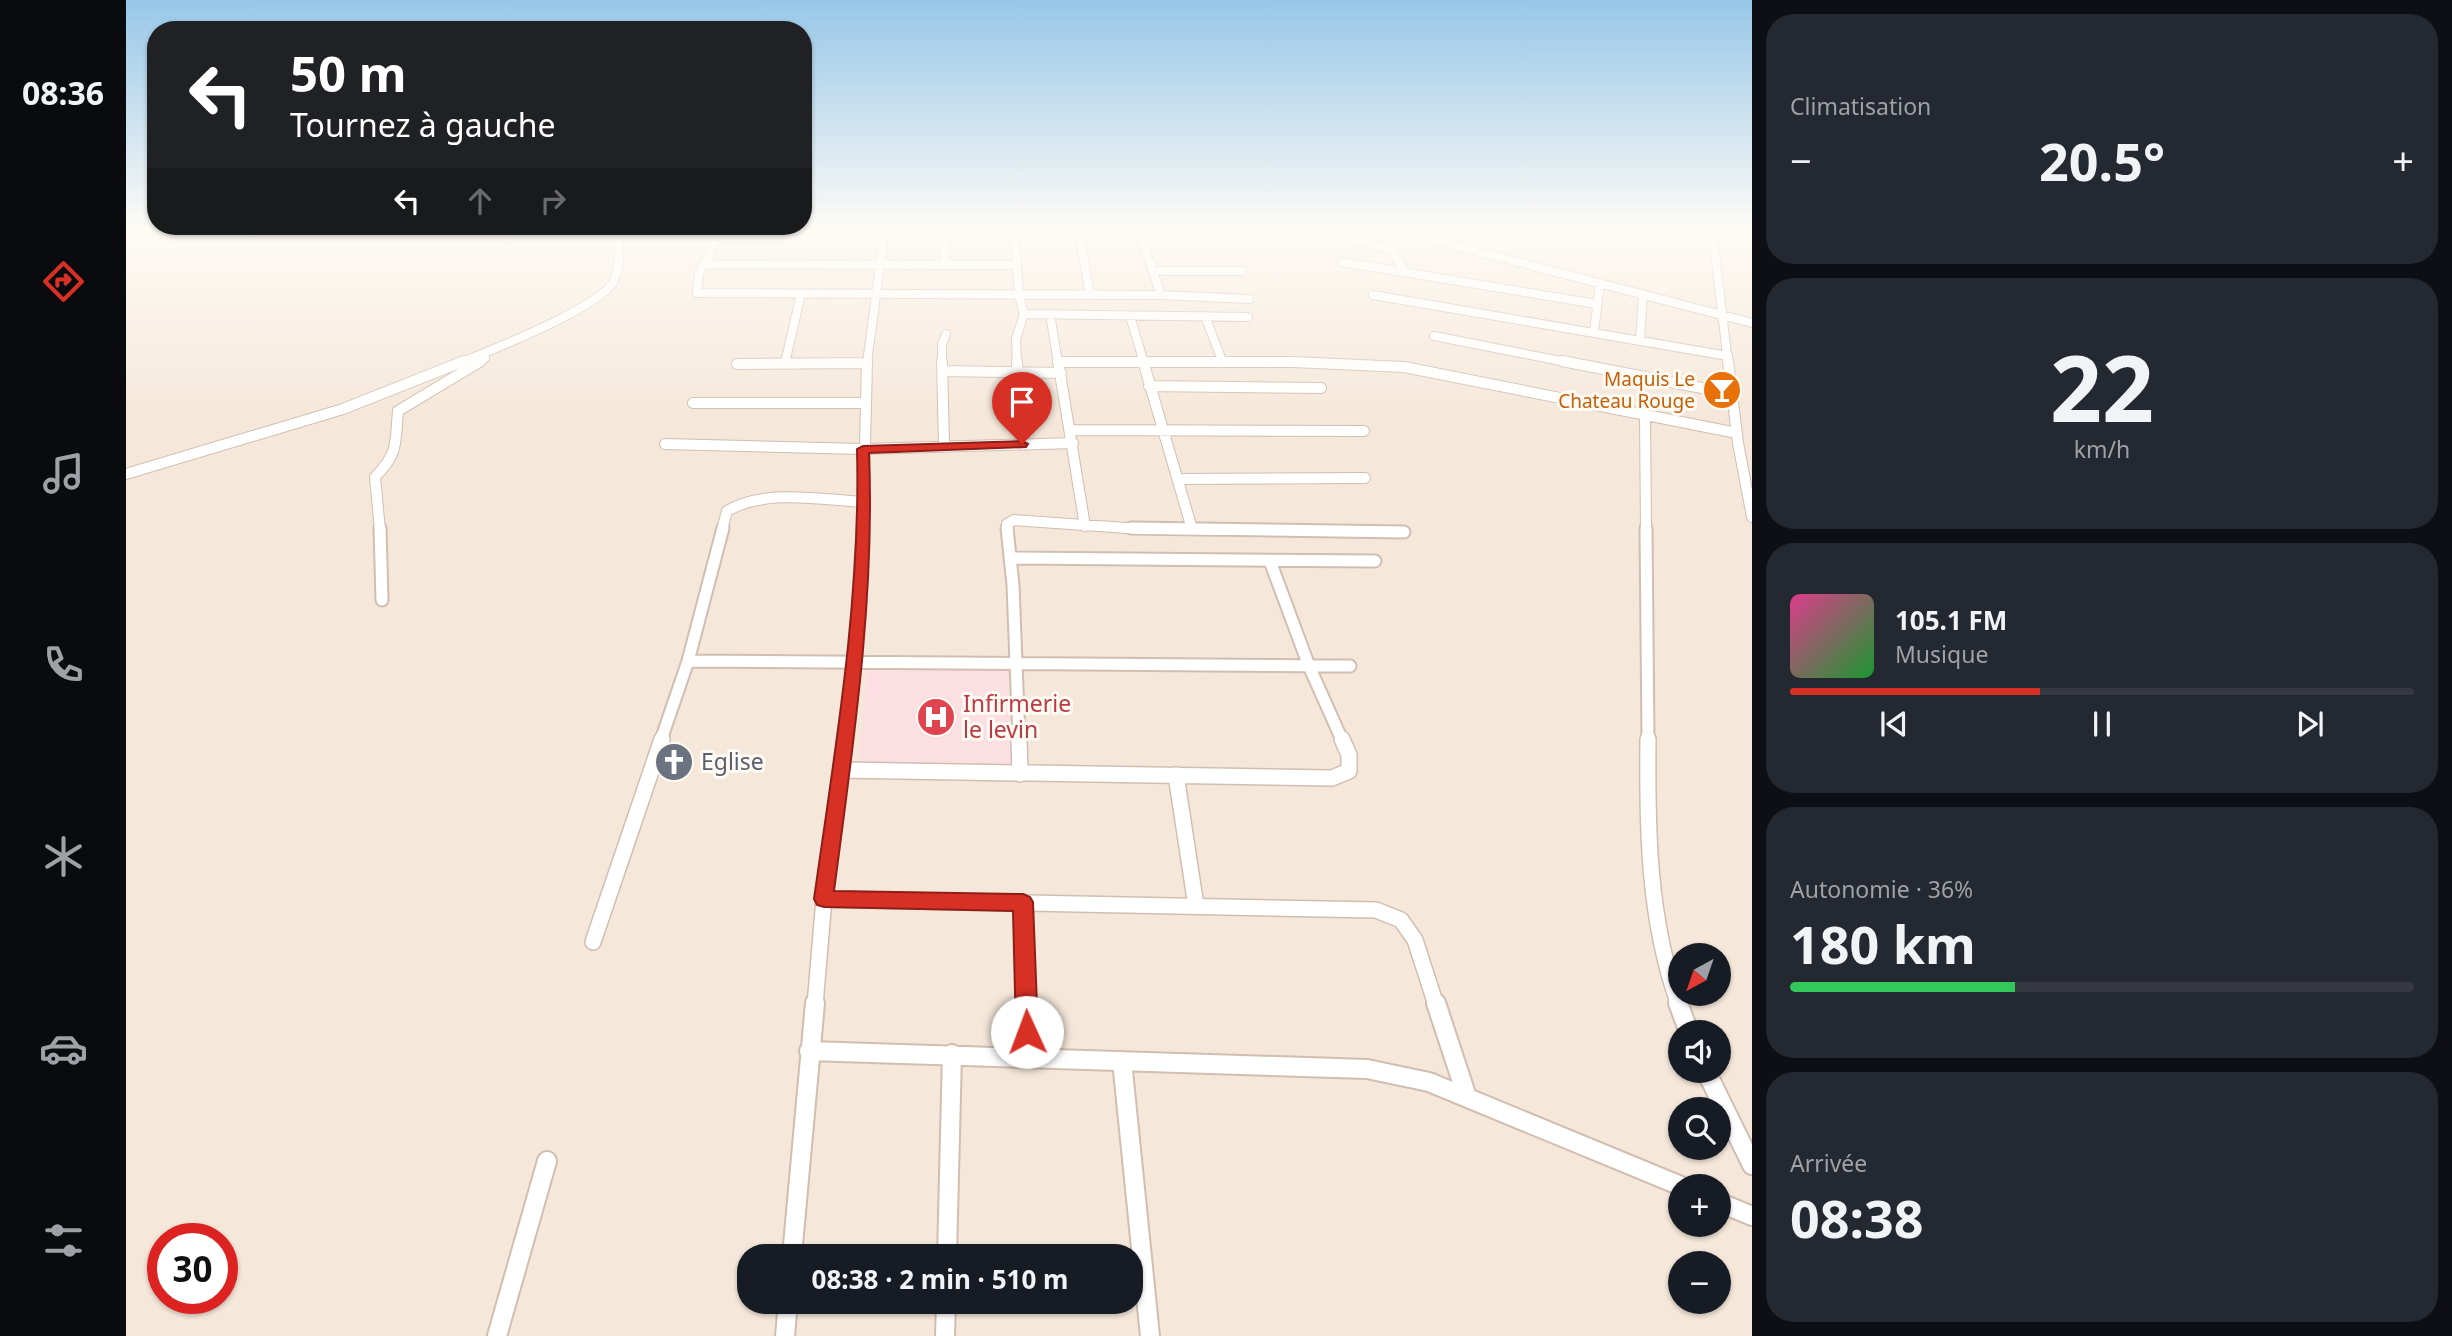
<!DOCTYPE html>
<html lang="fr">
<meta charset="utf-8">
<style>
body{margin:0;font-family:"Noto Sans",sans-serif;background:#242831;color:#f1f3f6;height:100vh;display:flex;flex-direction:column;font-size:26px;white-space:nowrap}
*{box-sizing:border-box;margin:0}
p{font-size:23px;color:#9ea1a6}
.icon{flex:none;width:38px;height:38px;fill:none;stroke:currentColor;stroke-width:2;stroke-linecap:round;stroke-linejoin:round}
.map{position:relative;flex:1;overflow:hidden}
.side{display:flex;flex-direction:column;gap:14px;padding:14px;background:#0d0f14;width:700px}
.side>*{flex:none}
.guide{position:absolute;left:21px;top:21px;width:665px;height:214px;border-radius:28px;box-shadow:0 2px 5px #0004;background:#202124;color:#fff;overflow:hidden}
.needle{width:46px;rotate:220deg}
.buttons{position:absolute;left:1542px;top:943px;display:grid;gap:14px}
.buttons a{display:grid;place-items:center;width:63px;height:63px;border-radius:50%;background:#171b24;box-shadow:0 2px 5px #0004;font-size:35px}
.speed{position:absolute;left:21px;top:1223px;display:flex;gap:14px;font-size:35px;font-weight:700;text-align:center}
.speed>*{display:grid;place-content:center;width:91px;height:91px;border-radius:50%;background:#171b24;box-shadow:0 2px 5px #0004;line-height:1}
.speed .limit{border:10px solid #d22;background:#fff;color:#111}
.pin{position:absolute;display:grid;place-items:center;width:60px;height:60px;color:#fff;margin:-72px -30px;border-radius:50% 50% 50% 0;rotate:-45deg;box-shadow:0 0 7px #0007}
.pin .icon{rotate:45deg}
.me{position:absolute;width:77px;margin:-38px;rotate:358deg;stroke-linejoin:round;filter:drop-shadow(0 0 5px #0008)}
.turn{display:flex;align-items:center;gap:24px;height:147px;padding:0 28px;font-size:32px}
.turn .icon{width:91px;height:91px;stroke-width:2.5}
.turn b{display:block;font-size:49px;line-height:60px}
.lanes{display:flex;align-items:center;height:66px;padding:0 28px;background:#0003;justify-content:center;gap:35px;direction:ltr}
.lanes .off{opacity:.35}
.big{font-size:52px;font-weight:700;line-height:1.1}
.side .widget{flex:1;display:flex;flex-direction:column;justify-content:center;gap:10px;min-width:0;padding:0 24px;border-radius:28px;background:#242831}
.side .dial{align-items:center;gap:0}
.dial b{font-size:91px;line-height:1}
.song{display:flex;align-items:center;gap:21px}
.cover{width:84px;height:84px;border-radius:10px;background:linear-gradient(135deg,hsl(330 70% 55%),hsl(130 70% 35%))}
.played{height:7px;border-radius:4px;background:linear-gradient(90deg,#d93025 40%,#363941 40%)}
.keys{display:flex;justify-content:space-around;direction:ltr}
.heat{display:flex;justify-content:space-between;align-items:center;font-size:38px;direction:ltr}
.charge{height:10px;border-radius:5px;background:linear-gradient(90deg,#34c759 36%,#363941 0)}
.trip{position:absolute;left:611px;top:1244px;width:406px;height:70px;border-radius:28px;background:#171b24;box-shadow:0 2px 5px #0004;font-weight:700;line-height:70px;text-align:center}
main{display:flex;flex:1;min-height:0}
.tab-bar{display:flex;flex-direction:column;width:126px;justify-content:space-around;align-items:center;background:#090b0e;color:#9ea1a6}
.tab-bar .icon{width:49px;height:49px}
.tab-bar .on{color:#d93025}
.tab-bar b{font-size:32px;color:#f1f3f6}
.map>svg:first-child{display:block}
.residential{fill:#f5e8da;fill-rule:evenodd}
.medical{fill:#fbdfe3}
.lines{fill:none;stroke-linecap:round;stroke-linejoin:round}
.minor-far4-casing{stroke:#d1beb0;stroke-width:10}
.minor-far3-casing{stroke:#d1beb0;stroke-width:12}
.minor-far2-casing{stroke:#d1beb0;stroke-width:15}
.minor-far1-casing{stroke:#d1beb0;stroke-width:18}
.minor-casing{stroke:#d1beb0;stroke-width:22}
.minor-far4{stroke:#fff;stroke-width:8}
.minor-far3{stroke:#fff;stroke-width:10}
.minor-far2{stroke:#fff;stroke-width:11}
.minor-far1{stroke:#fff;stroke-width:15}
.minor{stroke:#fff;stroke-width:18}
.route{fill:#d93025;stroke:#8d1f18;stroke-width:2}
.labels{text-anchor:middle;stroke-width:6;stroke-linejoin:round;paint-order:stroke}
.far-food-label{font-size:19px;fill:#c56008;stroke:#fffaf3;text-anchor:end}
.health-label{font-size:23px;fill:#be3a42;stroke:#fffaf3;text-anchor:start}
.worship-label{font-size:23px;fill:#5b616d;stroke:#fffaf3;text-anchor:start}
</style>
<main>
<nav class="tab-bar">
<b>08:36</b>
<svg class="icon on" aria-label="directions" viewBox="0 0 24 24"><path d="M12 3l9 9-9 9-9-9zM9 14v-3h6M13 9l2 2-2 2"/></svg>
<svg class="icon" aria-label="music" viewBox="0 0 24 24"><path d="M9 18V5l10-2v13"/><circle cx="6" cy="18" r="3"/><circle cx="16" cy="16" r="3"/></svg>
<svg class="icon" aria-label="phone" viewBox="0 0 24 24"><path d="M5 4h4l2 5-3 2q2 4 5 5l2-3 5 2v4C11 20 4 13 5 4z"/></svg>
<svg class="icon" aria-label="climate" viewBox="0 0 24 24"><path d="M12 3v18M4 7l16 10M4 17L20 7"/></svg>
<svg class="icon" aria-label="car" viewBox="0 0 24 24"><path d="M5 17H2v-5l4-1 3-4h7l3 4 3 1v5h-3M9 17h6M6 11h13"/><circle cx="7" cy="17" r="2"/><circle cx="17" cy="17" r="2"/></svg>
<svg class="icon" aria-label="filters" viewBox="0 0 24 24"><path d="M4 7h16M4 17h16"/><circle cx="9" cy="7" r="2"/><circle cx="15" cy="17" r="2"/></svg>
</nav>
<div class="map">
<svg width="1626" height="1336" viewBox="0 0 1626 1336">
<rect width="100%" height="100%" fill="#fdf6ec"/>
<path class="residential" d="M0 228H1626V1336H0ZM1554 956H1592V994H1554ZM1554 1032H1592V1071H1554ZM1554 1110H1592V1148H1554ZM1554 1186H1592V1225H1554ZM37 1239H96V1298H37ZM623 1256H1004V1302H623ZM1554 1264H1592V1302H1554Z"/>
<path class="medical" d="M741 669H882L885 766 733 764Z"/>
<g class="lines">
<defs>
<path id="minor-far4" d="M597 228 573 274 571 293 1035 295 1123 299
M888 228 893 295 898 314 890 339 891 363
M952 228 964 295
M1012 228 1035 295
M1206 228 1205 236 1266 249 1279 272
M1261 228 1626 323
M1583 228 1588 244 1602 363
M821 237 889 238
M592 238 757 239
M1216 262 1471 304
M580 264 891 265
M818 264 822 228
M1026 271H1116
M1247 295 1602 356
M898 314 1122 317
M924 314 932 363
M1004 316 1018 363
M1079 316 1097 363
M1468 332 1474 283
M1308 336 1445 363
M1514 341 1517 294
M933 362 1180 363
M334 363C365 350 473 308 487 282 496 266 492 246 492 228
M353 363 359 358
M659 363 675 294
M741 363 759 228
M816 363V344L820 334"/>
<path id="minor-far3" d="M816 361 818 447
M891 361 896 444
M932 361 959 526
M1017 361 1066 529
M1436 361 1607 394
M1602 361 1612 443 1626 517
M933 362H1167L1278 367 1611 433
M611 364 741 363
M659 364 660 361
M817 371 935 373
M1023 386 1195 388
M567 403H738
M1519 414 1520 530
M945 430 1238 431
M539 444 737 449 947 443
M0 474 217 409 338 361
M1052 479 1239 478
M254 530 249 477C273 453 269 443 272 411L355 361
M596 530 601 511C641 488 695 500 739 502
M737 530 741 361
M882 530 881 524 888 520 1015 529 1107 530"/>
<path id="minor-far2" d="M254 528 256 600
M881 528 887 585 893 740
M1005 528 1278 532
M1520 528 1522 740
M884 558 1249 561
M1144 561 1183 666 1216 740
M562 661 597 528
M535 740 562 661 1224 666
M719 740 729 663 737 528"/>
<path id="minor-far1" d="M893 739 894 774
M1522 739C1521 828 1522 920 1553 1005
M715 770 1206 778 1223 771V755L1216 739
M1050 775 1070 906
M698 899 1250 910 1275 920 1289 940 1310 1005
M897 902 900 1005
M467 942 536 739
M689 1005 698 899 719 739"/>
<path id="minor" d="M900 1003 902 1057
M1310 1003 1341 1097
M1552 1003 1563 1032
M683 1051 1241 1069 1303 1082 1555 1186
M996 1061 1024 1336
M1580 1071 1626 1165
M1592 1202 1626 1216
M666 1256 689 1003
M821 1256 826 1054
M371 1336 421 1161
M659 1336 662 1302
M819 1336 820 1302"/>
</defs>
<use href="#minor-far4" class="minor-far4-casing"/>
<use href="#minor-far3" class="minor-far3-casing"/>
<use href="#minor-far2" class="minor-far2-casing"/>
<use href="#minor-far1" class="minor-far1-casing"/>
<use href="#minor" class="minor-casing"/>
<use href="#minor-far4" class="minor-far4"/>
<use href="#minor-far3" class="minor-far3"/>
<use href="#minor-far2" class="minor-far2"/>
<use href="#minor-far1" class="minor-far1"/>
<use href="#minor" class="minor"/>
</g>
<linearGradient id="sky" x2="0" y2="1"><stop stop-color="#97c7e8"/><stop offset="0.55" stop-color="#fefbf6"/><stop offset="1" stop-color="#fefbf6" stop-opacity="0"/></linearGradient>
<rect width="1626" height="415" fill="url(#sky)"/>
<path class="route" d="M896 441 902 444 900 447 743 453C749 600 727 745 708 891L897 894 904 897 907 902 912 1032 909 1039 901 1042 893 1039 890 1032 887 911 698 907 691 905 688 899C709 750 735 600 731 449L737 446Z"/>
<defs>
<symbol id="bar-disc" viewBox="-11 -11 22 22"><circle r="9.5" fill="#e8710a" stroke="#fffaf3"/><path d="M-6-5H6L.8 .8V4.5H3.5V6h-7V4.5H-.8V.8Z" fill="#fff"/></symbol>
<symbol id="hospital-disc" viewBox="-11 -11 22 22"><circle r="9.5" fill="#e0444e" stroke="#fffaf3"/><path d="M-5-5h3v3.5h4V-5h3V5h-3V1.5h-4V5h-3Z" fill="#fff"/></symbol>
<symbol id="church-disc" viewBox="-11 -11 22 22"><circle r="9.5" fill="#6b7280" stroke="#fffaf3"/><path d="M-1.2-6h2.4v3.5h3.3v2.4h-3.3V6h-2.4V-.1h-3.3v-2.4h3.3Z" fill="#fff"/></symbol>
</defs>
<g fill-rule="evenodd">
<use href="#bar-disc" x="1574" y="368" width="44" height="44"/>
<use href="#hospital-disc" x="788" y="695" width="44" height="44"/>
<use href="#church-disc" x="526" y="740" width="44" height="44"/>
</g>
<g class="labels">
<g class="far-food-label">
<text x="1569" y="386">Maquis Le<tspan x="1569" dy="22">Chateau Rouge</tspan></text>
</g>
<g class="health-label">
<text x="837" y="712">Infirmerie<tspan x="837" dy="26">le levin</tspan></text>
</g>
<g class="worship-label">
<text x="575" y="770">Eglise</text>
</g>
</g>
</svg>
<div class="buttons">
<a><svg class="needle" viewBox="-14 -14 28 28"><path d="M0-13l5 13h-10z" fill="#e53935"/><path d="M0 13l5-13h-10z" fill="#9ea1a6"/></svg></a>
<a><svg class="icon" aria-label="sound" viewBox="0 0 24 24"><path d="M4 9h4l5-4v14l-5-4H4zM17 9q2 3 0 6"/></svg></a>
<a><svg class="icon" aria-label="search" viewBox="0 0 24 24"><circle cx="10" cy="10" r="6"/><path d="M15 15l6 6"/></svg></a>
<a>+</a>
<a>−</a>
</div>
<div class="speed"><div class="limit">30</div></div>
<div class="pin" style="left:896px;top:444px;background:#d93025"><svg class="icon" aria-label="arrive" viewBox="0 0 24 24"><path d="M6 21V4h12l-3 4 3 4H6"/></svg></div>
<svg class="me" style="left:901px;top:1032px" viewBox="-20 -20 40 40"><circle r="19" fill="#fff"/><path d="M0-13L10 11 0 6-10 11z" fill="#d93025"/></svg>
<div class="trip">08:38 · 2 min · 510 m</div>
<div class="guide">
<div class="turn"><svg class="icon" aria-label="left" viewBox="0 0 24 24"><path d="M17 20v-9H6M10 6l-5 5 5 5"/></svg><div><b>50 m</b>Tournez à gauche</div></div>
<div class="lanes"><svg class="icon" aria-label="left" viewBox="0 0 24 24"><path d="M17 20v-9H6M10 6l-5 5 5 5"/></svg><svg class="icon off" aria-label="ahead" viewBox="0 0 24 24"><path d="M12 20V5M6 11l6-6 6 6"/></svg><svg class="icon off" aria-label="right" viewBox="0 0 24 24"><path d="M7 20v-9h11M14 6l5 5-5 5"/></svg></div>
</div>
</div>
<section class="side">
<div class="widget"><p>Climatisation</p>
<div class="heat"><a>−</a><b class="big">20.5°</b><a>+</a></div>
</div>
<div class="widget dial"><b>22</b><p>km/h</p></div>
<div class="widget">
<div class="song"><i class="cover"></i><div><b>105.1 FM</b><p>Musique</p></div></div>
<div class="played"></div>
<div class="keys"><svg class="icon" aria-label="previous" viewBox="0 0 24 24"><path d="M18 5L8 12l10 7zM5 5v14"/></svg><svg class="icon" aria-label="pause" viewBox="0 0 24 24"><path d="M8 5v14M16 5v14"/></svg><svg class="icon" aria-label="next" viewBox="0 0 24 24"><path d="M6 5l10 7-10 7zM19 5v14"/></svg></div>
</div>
<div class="widget"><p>Autonomie · 36%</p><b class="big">180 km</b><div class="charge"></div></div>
<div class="widget"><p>Arrivée</p><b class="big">08:38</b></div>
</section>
</main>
